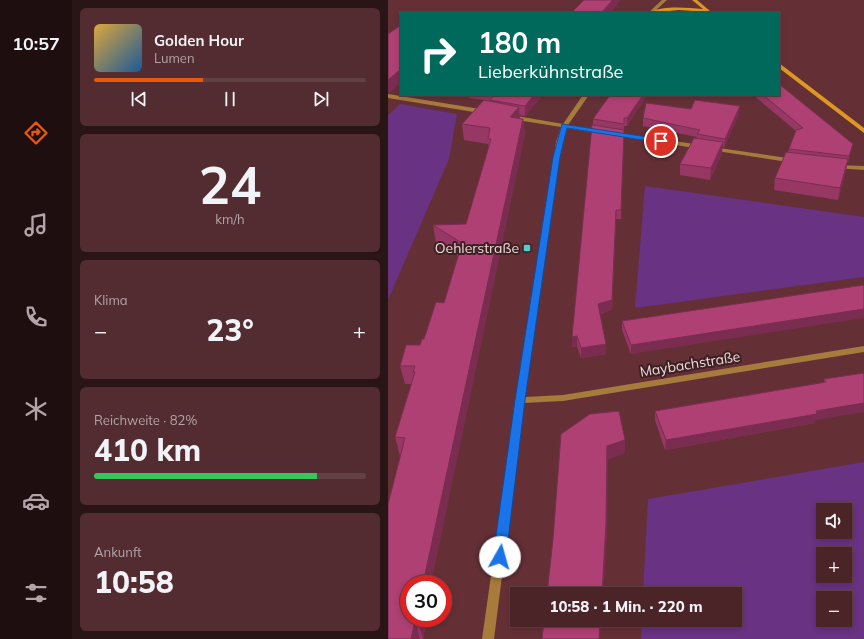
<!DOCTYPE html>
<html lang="de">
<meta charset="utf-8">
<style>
body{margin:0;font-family:Mulish,sans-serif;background:#522c30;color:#f1f3f6;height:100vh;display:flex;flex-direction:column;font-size:15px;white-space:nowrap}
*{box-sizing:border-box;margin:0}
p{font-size:13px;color:#b2a4a8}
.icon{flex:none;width:22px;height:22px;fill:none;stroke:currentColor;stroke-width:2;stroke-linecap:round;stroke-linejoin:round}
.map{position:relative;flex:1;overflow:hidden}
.side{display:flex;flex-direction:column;gap:8px;padding:8px;background:#291416;width:316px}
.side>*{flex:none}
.guide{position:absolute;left:12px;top:12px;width:380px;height:84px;border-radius:0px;box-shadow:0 2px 6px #0003,0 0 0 1px #624145;background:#00695c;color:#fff;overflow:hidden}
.fabs{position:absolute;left:428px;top:503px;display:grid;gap:8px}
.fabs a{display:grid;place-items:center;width:36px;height:36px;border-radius:0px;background:#4b2428;box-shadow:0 2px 6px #0003,0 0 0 1px #624145;font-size:20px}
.speed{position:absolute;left:12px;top:575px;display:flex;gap:8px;font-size:20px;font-weight:700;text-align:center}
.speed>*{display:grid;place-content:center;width:52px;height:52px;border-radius:50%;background:#4b2428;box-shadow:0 2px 6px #0003,0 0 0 1px #624145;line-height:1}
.speed .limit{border:6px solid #d22;background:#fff;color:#111}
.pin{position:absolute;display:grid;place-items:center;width:34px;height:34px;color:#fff;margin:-17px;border:2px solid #fff;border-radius:50%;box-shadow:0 1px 4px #0007}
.me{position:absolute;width:44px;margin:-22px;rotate:7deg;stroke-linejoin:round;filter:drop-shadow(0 0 3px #0008)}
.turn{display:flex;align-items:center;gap:14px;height:84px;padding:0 12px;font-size:18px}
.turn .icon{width:52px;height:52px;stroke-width:2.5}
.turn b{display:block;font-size:28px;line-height:34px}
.big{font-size:30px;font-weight:800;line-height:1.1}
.side .card{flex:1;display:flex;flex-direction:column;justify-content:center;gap:6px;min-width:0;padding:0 14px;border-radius:6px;background:#522c30}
.side .dial{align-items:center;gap:0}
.dial b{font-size:52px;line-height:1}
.song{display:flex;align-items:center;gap:12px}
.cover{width:48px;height:48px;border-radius:6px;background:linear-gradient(135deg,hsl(40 70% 55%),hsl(210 70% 35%))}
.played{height:4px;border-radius:2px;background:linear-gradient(90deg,#ea580c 40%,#624145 40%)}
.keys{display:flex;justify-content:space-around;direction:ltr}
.heat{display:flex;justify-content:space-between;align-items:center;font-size:22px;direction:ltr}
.charge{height:6px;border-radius:3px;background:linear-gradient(90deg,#34c759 82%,#624145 0)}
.trip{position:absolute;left:122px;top:587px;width:232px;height:40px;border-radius:0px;background:#4b2428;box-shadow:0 2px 6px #0003,0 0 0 1px #624145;font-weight:800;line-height:40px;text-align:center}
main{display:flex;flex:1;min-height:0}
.menu{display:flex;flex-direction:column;width:72px;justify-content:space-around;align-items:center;background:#1e0e10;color:#b2a4a8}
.menu .icon{width:28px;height:28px}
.menu .selected{color:#ea580c}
.menu b{font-size:18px;color:#f1f3f6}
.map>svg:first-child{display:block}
.green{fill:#693282;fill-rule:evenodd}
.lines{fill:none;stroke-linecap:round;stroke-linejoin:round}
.minor{fill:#a67b3c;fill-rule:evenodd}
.secondary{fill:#dd9823;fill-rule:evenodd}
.wall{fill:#963764}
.shaded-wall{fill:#7a2d51}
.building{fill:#af4074;stroke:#7a2d51}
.route{fill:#1a73e8;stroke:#114b97}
.poi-dot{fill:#52cdcc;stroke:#3a2123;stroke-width:1.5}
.labels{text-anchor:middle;stroke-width:4;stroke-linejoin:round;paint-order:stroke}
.poi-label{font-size:14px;fill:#f7d6d8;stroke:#3a2123;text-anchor:end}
.street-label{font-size:14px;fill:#f7d6d8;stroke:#3a2123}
</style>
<main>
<nav class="menu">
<b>10:57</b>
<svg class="icon selected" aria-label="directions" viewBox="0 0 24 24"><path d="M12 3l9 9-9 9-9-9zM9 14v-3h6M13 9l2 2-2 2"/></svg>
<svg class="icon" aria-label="music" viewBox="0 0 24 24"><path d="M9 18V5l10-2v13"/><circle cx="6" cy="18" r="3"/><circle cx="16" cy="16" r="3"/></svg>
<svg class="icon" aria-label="phone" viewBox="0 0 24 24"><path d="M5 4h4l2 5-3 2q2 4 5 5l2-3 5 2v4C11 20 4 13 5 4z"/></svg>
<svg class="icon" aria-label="climate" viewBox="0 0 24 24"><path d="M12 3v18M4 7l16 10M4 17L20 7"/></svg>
<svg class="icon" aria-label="car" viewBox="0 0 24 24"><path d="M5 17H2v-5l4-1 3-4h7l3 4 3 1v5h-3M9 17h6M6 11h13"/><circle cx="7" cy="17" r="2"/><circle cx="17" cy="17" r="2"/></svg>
<svg class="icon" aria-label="filters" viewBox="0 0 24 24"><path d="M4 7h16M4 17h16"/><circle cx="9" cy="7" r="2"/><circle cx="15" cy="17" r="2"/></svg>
</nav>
<section class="side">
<div class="card">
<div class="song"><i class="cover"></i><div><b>Golden Hour</b><p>Lumen</p></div></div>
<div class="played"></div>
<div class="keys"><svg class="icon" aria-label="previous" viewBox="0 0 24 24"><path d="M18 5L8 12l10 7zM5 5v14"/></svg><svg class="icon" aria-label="pause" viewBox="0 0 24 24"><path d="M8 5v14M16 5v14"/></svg><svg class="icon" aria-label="next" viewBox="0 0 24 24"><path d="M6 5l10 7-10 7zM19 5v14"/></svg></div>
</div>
<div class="card dial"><b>24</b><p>km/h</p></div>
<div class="card"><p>Klima</p>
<div class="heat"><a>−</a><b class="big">23°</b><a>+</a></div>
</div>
<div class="card"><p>Reichweite · 82%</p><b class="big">410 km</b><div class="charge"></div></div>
<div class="card"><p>Ankunft</p><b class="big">10:58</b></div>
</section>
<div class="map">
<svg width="476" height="639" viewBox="0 0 476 639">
<rect width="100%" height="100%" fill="#643036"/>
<path class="green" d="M12 104 69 114 61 159 0 300V115Z
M257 186 476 217V277L247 308Z
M476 462V639H253L254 620H347V594H255L260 499ZM435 510H457V532H435ZM435 554H457V576H435ZM435 598H457V620H435Z"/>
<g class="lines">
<path class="minor" d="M274 0H279L265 13H260Z
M0 94 98 110 101 112 98 114 0 98Z
M195 95H201L180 125 214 130 217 132 214 134 178 128 174 142 137 397 175 395 476 346V352L175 401 136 403 106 639H94L128 400 168 142 173 127 123 119 120 117 123 115 175 124Z
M225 132 313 145 316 147 313 149 223 135 222 134Z
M324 147 406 159 409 161 406 163 322 150V148Z
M449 165 476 166V170L447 168V166Z"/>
<path class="secondary" d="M304 0H309L322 11 320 12 291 10 261 13C276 5 298 8 315 9Z
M391 63 476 128V133L391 68Z"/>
</g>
<path class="wall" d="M81 95H155L137 116 132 115V119H135L137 135 21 584 39 618 35 639H0L12 456 7 437 24 384H17L12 366 32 345 56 303 70 256 48 242 45 225 78 224 101 148 100 144 76 140 74 124 96 100 81 98Z
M222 95H259L239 126H236L233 219H228L224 310 212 314 218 344V354L193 358 189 346 184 347V337L205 125V119Z
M365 95H391L463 151 460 163H459L458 170 450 200 386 190 387 178 400 152 401 149 408 131Z
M303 109 351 114 336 147 334 146V154L322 180 292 175V164L309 137 255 126V118Z
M476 285 243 354 234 330V321Z
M476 373 427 420V423L277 450 267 420V411L436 383V379Z"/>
<path class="shaded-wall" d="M225 0H233L222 13H213Z
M13 69V83L0 94V80Z
M146 95H155L137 116V106Z
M255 95H259L239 126V118Z
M352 106 351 114 336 147 337 139Z
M131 107 132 122 122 117Z
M135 119 137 135 43 584H37L36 579Z
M236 130V138L233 219V210Z
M335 142 334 154 322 180 323 168Z
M465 144 463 151 460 163 461 156Z
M460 159 458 170 450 200 452 188Z
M228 210 224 310 210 314V304Z
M476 309V318L243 354V345Z
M189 336V346L184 347V337Z
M218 344V354L193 358V348Z
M476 403V412L427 420V423L277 450 278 440Z
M237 440V453L220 460 219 536 215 594H214L219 446Z
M31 618H39L35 639 30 621Z
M212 620H213L212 639H211Z
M27 621 32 639H23Z"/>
<path class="building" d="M196 0H225L213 13H183Z
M13 25V69L0 80V34Z
M391 84 465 144 461 156 401 149 408 130 415 128 375 95H391Z
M107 95H146L137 106 102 100Z
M222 95H255L239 118H236V124L205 119Z
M96 100 131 107 122 117 135 119 36 579H38L37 584H21V618H31L30 621H27L23 639H0V504L17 438 7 437 27 372H25L27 366H12L18 345H32L34 339H36L48 302 56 303 74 243 45 225 78 224 103 139H100L102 128 74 124Z
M307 100 352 106 337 139 309 134 312 130 255 118 258 103 303 109Z
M204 125 236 130 233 210H228L224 300 210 304 218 344 193 348 189 336 184 337Z
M306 138 335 142 323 168 292 164Z
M398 152 460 159 452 188 387 178Z
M476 285V309L243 345 234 321Z
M476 373V403L428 411 429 414 278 440 267 411 438 382 436 379Z
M231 411 237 440 219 446 218 523 214 594H159L165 539 173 434 202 414Z
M156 620H212L211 639H154Z"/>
<path class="route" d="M174 124 273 139 277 141 273 143 179 128 172 157 137 400 118 557 116 560 112 562 107 560 105 557 127 400 165 157Z"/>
<rect class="poi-dot" x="135" y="244" width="8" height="8" rx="2"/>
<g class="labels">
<g class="poi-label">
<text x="131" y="253">Oehlerstraße</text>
</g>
<g class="street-label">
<text transform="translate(302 364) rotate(-9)" y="5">Maybachstraße</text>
</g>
</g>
</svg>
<div class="fabs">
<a><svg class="icon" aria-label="sound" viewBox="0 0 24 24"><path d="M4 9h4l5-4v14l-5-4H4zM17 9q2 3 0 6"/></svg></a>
<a>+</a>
<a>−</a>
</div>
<div class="speed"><div class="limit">30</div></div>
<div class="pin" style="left:273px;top:141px;background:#d93025"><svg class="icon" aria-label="arrive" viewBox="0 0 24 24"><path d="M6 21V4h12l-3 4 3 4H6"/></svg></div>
<svg class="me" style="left:112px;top:557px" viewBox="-20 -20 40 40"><circle r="19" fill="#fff"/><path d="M0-13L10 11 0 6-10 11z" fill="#1a73e8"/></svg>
<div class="trip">10:58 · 1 Min. · 220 m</div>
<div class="guide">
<div class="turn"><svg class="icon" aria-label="right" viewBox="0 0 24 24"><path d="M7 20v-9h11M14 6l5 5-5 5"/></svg><div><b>180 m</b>Lieberkühnstraße</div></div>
</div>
</div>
</main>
